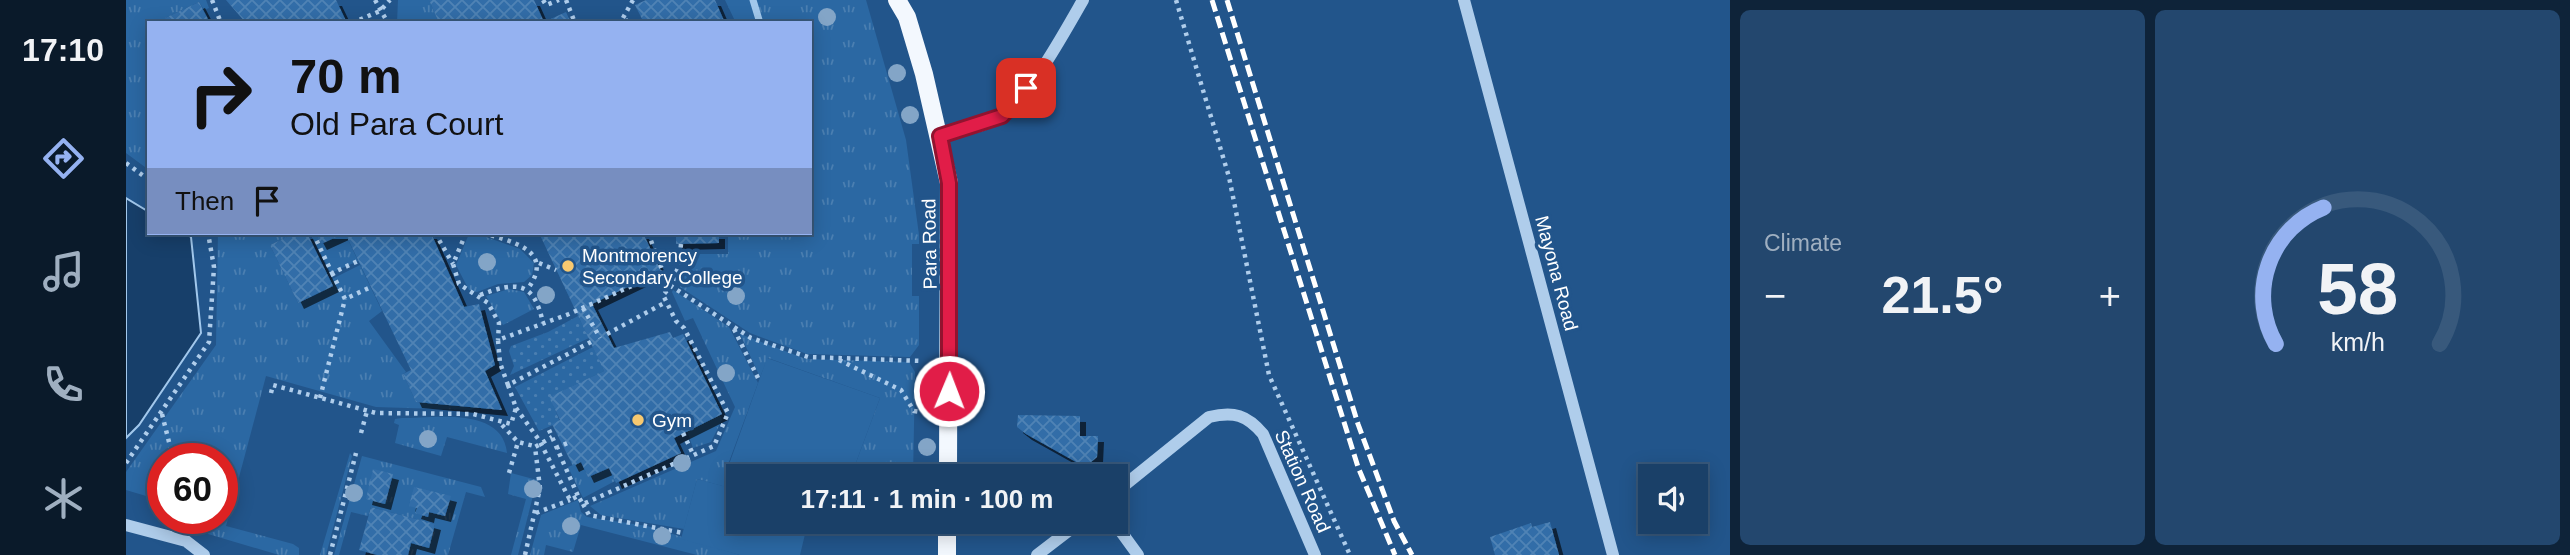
<!DOCTYPE html>
<meta charset="utf-8">
<style>
body{margin:0;font-family:Helvetica,sans-serif;background:#23476e;color:#f1f3f6;height:100vh;display:flex;flex-direction:column;font-size:26px;white-space:nowrap}
*{box-sizing:border-box;margin:0}
p{font-size:23px;color:#9fafc0}
.icon{flex:none;width:38px;height:38px;fill:none;stroke:currentColor;stroke-width:2;stroke-linecap:round;stroke-linejoin:round}
.map{position:relative;flex:1;overflow:hidden}
.panel{display:flex;flex-direction:column;gap:10px;padding:10px;background:#0e2339;width:840px}
.panel>*{flex:none}
.guide{position:absolute;left:21px;top:21px;width:665px;height:214px;border-radius:0px;box-shadow:0 4px 18px #0003,0 0 0 2px #38597c;background:#95b2f1;color:#111;overflow:hidden}
.buttons{position:absolute;left:1512px;top:464px;display:grid;gap:14px}
.buttons a{display:grid;place-items:center;width:70px;height:70px;border-radius:0px;background:#1a4068;box-shadow:0 4px 18px #0003,0 0 0 2px #38597c;font-size:35px}
.speed{position:absolute;left:21px;top:443px;display:flex;gap:14px;font-size:35px;font-weight:700;text-align:center}
.speed>*{display:grid;place-content:center;width:91px;height:91px;border-radius:50%;background:#1a4068;box-shadow:0 4px 18px #0003,0 0 0 2px #38597c;line-height:1}
.speed .limit{border:10px solid #d22;background:#fff;color:#111}
.pin{position:absolute;display:grid;place-items:center;width:60px;height:60px;color:#fff;margin:-30px;border-radius:14px;box-shadow:0 4px 10px #0006}
.me{position:absolute;width:77px;margin:-38px;rotate:1deg;stroke-linejoin:round;filter:drop-shadow(0 0 5px #0008)}
.turn{display:flex;align-items:center;gap:24px;height:147px;padding:0 28px;font-size:32px}
.turn .icon{width:91px;height:91px;stroke-width:2.5}
.turn b{display:block;font-size:49px;line-height:60px}
.then{display:flex;align-items:center;height:66px;padding:0 28px;background:#0003;gap:14px;font-size:26px}
.big{font-size:52px;font-weight:700;line-height:1.1}
.panel .card{flex:1;display:flex;flex-direction:column;justify-content:center;gap:10px;min-width:0;padding:0 24px;border-radius:10px;background:#23476e}
.panel .dial{align-items:center;gap:0}
.dial svg{height:182px;overflow:visible;fill:none;stroke:#38597c;stroke-width:7;stroke-linecap:round;text-anchor:middle}
.dial text{fill:#f1f3f6;stroke:none}
.heat{display:flex;justify-content:space-between;align-items:center;font-size:38px;direction:ltr}
.panel .tiles{flex:1;display:grid;gap:10px;grid-template-columns:repeat(2,1fr)}
.trip{position:absolute;left:600px;top:464px;width:402px;height:70px;border-radius:0px;background:#1a4068;box-shadow:0 4px 18px #0003,0 0 0 2px #38597c;font-weight:700;line-height:70px;text-align:center}
main{display:flex;flex:1;min-height:0}
.menu{display:flex;flex-direction:column;width:126px;justify-content:space-around;align-items:center;background:#0a1a2a;color:#9fafc0}
.menu .icon{width:49px;height:49px}
.menu .active{color:#95b2f1}
.menu b{font-size:32px;color:#f1f3f6}
.map>svg:first-child{display:block}
.grass{fill:url(#grass-tufts)}
.park{fill:url(#park-dots)}
.pitch{fill:#2b68a3}
.water{fill:#173f6a;stroke:#a2c8ec;stroke-width:2}
.lines{fill:none;stroke-linecap:round;stroke-linejoin:round}
.stream{stroke:#a2c8ec;stroke-width:7}
.building{fill:url(#building-cross-hatch);filter:url(#shadow)}
.path{stroke:#afcdeb;stroke-width:4.5;stroke-dasharray:3.5 5;stroke-linecap:butt}
.minor{stroke:#afcdeb;stroke-width:12}
.major{stroke:#f3f8fe;stroke-width:18}
.rail{stroke:#fff;stroke-width:5;stroke-dasharray:12 5;stroke-linecap:butt}
.tree{fill:#83a5c7}
.route-casing{stroke:#92132f;stroke-width:18}
.route{stroke:#e11d48;stroke-width:12}
.poi-dot{fill:#f7c970;stroke:#22558b;stroke-width:2.5}
.labels{text-anchor:middle;stroke-width:7;stroke-linejoin:round;paint-order:stroke}
.street-label{font-size:19px;fill:#fff;stroke:#22558b}
.poi-label{font-size:19px;fill:#fff;stroke:#22558b;text-anchor:start}
</style>
<main>
<nav class="menu">
<b>17:10</b>
<svg class="icon active" aria-label="directions" viewBox="0 0 24 24"><path d="M12 3l9 9-9 9-9-9zM9 14v-3h6M13 9l2 2-2 2"/></svg>
<svg class="icon" aria-label="music" viewBox="0 0 24 24"><path d="M9 18V5l10-2v13"/><circle cx="6" cy="18" r="3"/><circle cx="16" cy="16" r="3"/></svg>
<svg class="icon" aria-label="phone" viewBox="0 0 24 24"><path d="M5 4h4l2 5-3 2q2 4 5 5l2-3 5 2v4C11 20 4 13 5 4z"/></svg>
<svg class="icon" aria-label="climate" viewBox="0 0 24 24"><path d="M12 3v18M4 7l16 10M4 17L20 7"/></svg>
</nav>
<div class="map">
<svg width="1604" height="555" viewBox="0 0 1604 555">
<defs>
<pattern id="grass-tufts" width="24" height="20" patternUnits="userSpaceOnUse" patternTransform="scale(1.75)"><rect width="24" height="20" fill="#2b68a3"/><path d="M3 7l-1-3M5 7V3M7 7l1-3M15 17l-1-3M17 17v-4M19 17l1-3" fill="none" stroke="#4b7fb1"/></pattern>
<pattern id="park-dots" width="8" height="8" patternUnits="userSpaceOnUse" patternTransform="scale(1.75)"><rect width="8" height="8" fill="#2b68a3"/><path d="M2 2h.1M6 6h.1" fill="none" stroke="#4b7fb1" stroke-width="1.8" stroke-linecap="round"/></pattern>
<pattern id="building-cross-hatch" width="8" height="8" patternUnits="userSpaceOnUse" patternTransform="scale(1.75)"><rect width="8" height="8" fill="#316da8"/><path d="M0 0l8 8M0 8l8-8" fill="none" stroke="#5083b5"/></pattern>
<filter id="shadow"><feDropShadow dx="6" dy="6" stdDeviation="0" flood-color="#0009"/></filter>
</defs>
<rect width="100%" height="100%" fill="#22558b"/>
<path class="grass" d="M0 0H80L83 8 78 10 73 2 39 18 41 23H23V170L0 153Z
M272 0H303L313 23H271Z
M599 0H740L780 140 793 235V244H786V296H793V345L784 357 681 354 624 333 554 287 562 254H602V233H684V23H610Z
M92 233H169L144 245 172 303 206 287 204 280 234 265 256 311 243 321 280 372 277 374 290 402 349 408 345 410 250 407 140 376 100 526 167 544 173 548V555H153L82 534 87 518H96V458H37V501L0 490V472L90 345Z
M184 233H189L195 244 219 233 232 261 205 273Z
M349 233 394 249 408 263 406 275 398 282 372 284 351 292 343 290 330 265 343 234Z
M383 289 398 292 408 309 377 325 360 296Z
M547 290 603 327 632 383 600 470V487L571 479 558 529 475 515 464 506 590 451 609 407 567 318 559 321 546 292Z
M614 334 680 359 783 362 789 372 787 476H725L754 398 642 358 634 377Z
M594 415 596 420 585 442 567 448 561 431Z
M276 418C307 418 377 406 381 453L321 437 315 456 269 443 273 425 268 423 269 419Z
M224 453 226 456 200 555H194Z
M236 456 355 487 359 497 340 492 322 555H282L285 543 303 547 309 524 245 507 242 516 225 512 213 555H208Z
M455 462 462 477 483 468 489 481 457 498 442 467Z
M385 473 411 480 392 555H385L400 499 382 494Z
M452 500 455 512 461 517 521 526 614 555H571L455 525 447 552 420 545 418 555H404L415 515Z"/>
<path class="park" d="M452 316 463 338 384 375 388 366 383 351 385 346 422 332Z
M467 347 478 371 424 397 434 422 413 431 389 387Z"/>
<path class="pitch" d="M641 358 754 398 725 476H618L601 470Z
M571 479 612 490V522H682L674 555H614L555 539Z"/>
<path class="water" d="M0 198 23 212V233H58L65 237 75 333 13 425 0 438Z"/>
<g class="lines">
<path class="stream" d="M627 0 634 23"/>
</g>
<path class="building" d="M100 0H210L221 23H120Z
M303 0H408L418 22 440 12 445 23H313Z
M520 0H589L599 23H518L509 5Z
M73 2 84 23H41L39 18Z
M169 233H181L207 286 172 303 144 245Z
M189 233H305L338 307 353 304 369 365 359 371 376 410 290 402 277 374 285 370 219 233 195 244Z
M413 233H517L535 271 466 304 488 348 544 332 547 338 557 334 596 414 548 438 555 453 490 483 483 468 462 477 455 462 447 466 426 424 434 420 423 397 478 371Z
M550 233H593V243L550 244Z
M892 415 954 416V436H972L971 457 959 467 900 434 891 427Z
M247 469 267 474 259 504 240 499Z
M288 487 325 496 319 516 303 512 302 517 289 513 291 508 283 506Z
M245 507 309 524 303 548 285 543 282 555H251L233 550Z
M1424 522 1433 555H1369L1364 537 1405 523 1406 527Z"/>
<g class="lines">
<path class="path" d="M86 0 95 23
M249 0 262 23
M417 0 420 5 433 0
M440 0 449 23
M1050 0 1103 177 1143 375 1224 555
M497 18 507 0
M226 23 254 11 264 0
M495 23 497 18 504 23
M0 163 23 180
M187 233 206 273 232 261
M309 233 327 264
M340 233 327 264 333 284 362 303 373 323 372 340
M357 233C388 242 430 251 401 290
M555 244 553 265 545 286 625 338 682 357 796 361
M413 263 430 270
M206 273 219 299 245 287
M354 295C391 281 408 281 417 323
M457 308 474 338
M608 329 633 380
M481 334 540 302
M713 360 775 390 788 411 795 412
M382 385 374 363 372 340 443 314 537 272 522 233
M145 393 147 385 250 413 347 414 385 424 390 408 382 385 465 342
M194 398 219 299
M390 408 413 440 444 500 452 496 457 504 588 446 602 413 558 328 550 321 537 295 545 286 537 272
M36 414 47 458
M376 425 392 442 408 446
M423 430 452 496
M235 433 241 411
M557 433 567 454
M430 448 444 442
M0 463 83 342 88 267 82 233
M383 473 392 442
M603 487V471
M457 504 463 515 557 533
M410 513 444 500
M204 555 230 453
M399 555 414 488 409 447 426 437"/>
<path class="minor" d="M1338 0 1487 555
M814 136C833 130 859 127 876 116 902 99 941 28 957 0
M990 492 1083 417C1108 411 1121 415 1137 434L1189 555
M988 522 1012 555
M0 525 60 541 78 555
M911 555 954 522"/>
<path class="major" d="M771 0 781 17 798 74 823 183 822 476
M821 555V522"/>
<path class="rail" d="M1086 0 1232 467 1269 555
M1101 0 1232 424 1268 521 1286 555"/>
</g>
<g class="tree">
<circle cx="701" cy="17" r="9"/>
<circle cx="771" cy="73" r="9"/>
<circle cx="784" cy="115" r="9"/>
<circle cx="361" cy="262" r="9"/>
<circle cx="420" cy="295" r="9"/>
<circle cx="610" cy="296" r="9"/>
<circle cx="600" cy="373" r="9"/>
<circle cx="302" cy="439" r="9"/>
<circle cx="801" cy="447" r="9"/>
<circle cx="556" cy="463" r="9"/>
<circle cx="407" cy="489" r="9"/>
<circle cx="228" cy="493" r="9"/>
<circle cx="445" cy="526" r="9"/>
<circle cx="536" cy="536" r="9"/>
</g>
<g class="lines">
<defs>
<path id="route" d="M823 391V183L814 136 876 116 900 88"/>
</defs>
<use href="#route" class="route-casing"/>
<use href="#route" class="route"/>
</g>
<g class="poi-dot">
<circle cx="442" cy="266" r="7"/>
<circle cx="512" cy="420" r="7"/>
</g>
<g class="labels">
<g class="street-label">
<text transform="translate(803 244) rotate(-91)" y="7">Para Road</text>
<text transform="translate(1431 273) rotate(75)" y="7">Mayona Road</text>
<text transform="translate(1177 481) rotate(66)" y="7">Station Road</text>
</g>
<g class="poi-label">
<text x="456" y="262">Montmorency<tspan x="456" dy="22">Secondary College</tspan></text>
<text x="526" y="427">Gym</text>
</g>
</g>
</svg>
<div class="buttons">
<a><svg class="icon" aria-label="sound" viewBox="0 0 24 24"><path d="M4 9h4l5-4v14l-5-4H4zM17 9q2 3 0 6"/></svg></a>
</div>
<div class="speed"><div class="limit">60</div></div>
<div class="pin" style="left:900px;top:88px;background:#d93025"><svg class="icon" aria-label="arrive" viewBox="0 0 24 24"><path d="M6 21V4h12l-3 4 3 4H6"/></svg></div>
<svg class="me" style="left:823px;top:391px" viewBox="-20 -20 40 40"><circle r="17" fill="#e11d48" stroke="#fff" stroke-width="3"/><path d="M0-11L8 9 0 5-8 9z" fill="#fff"/></svg>
<div class="trip">17:11 · 1 min · 100 m</div>
<div class="guide">
<div class="turn"><svg class="icon" aria-label="right" viewBox="0 0 24 24"><path d="M7 20v-9h11M14 6l5 5-5 5"/></svg><div><b>70 m</b>Old Para Court</div></div>
<div class="then">Then<svg class="icon" aria-label="arrive" viewBox="0 0 24 24"><path d="M6 21V4h12l-3 4 3 4H6"/></svg></div>
</div>
</div>
<section class="panel">
<div class="tiles">
<div class="card"><p>Climate</p>
<div class="heat"><a>−</a><b class="big">21.5°</b><a>+</a></div>
</div>
<div class="card dial"><svg viewBox="0 0 100 80">
<path d="M14 69A42 42 0 1 1 86 69"/>
<path d="M14 69A42 42 0 0 1 35 9" stroke="#95b2f1"/>
<text x="50" y="56" font-size="32" font-weight="700">58</text>
<text x="50" y="72" font-size="11">km/h</text>
</svg></div>
</div>
</section>
</main>
